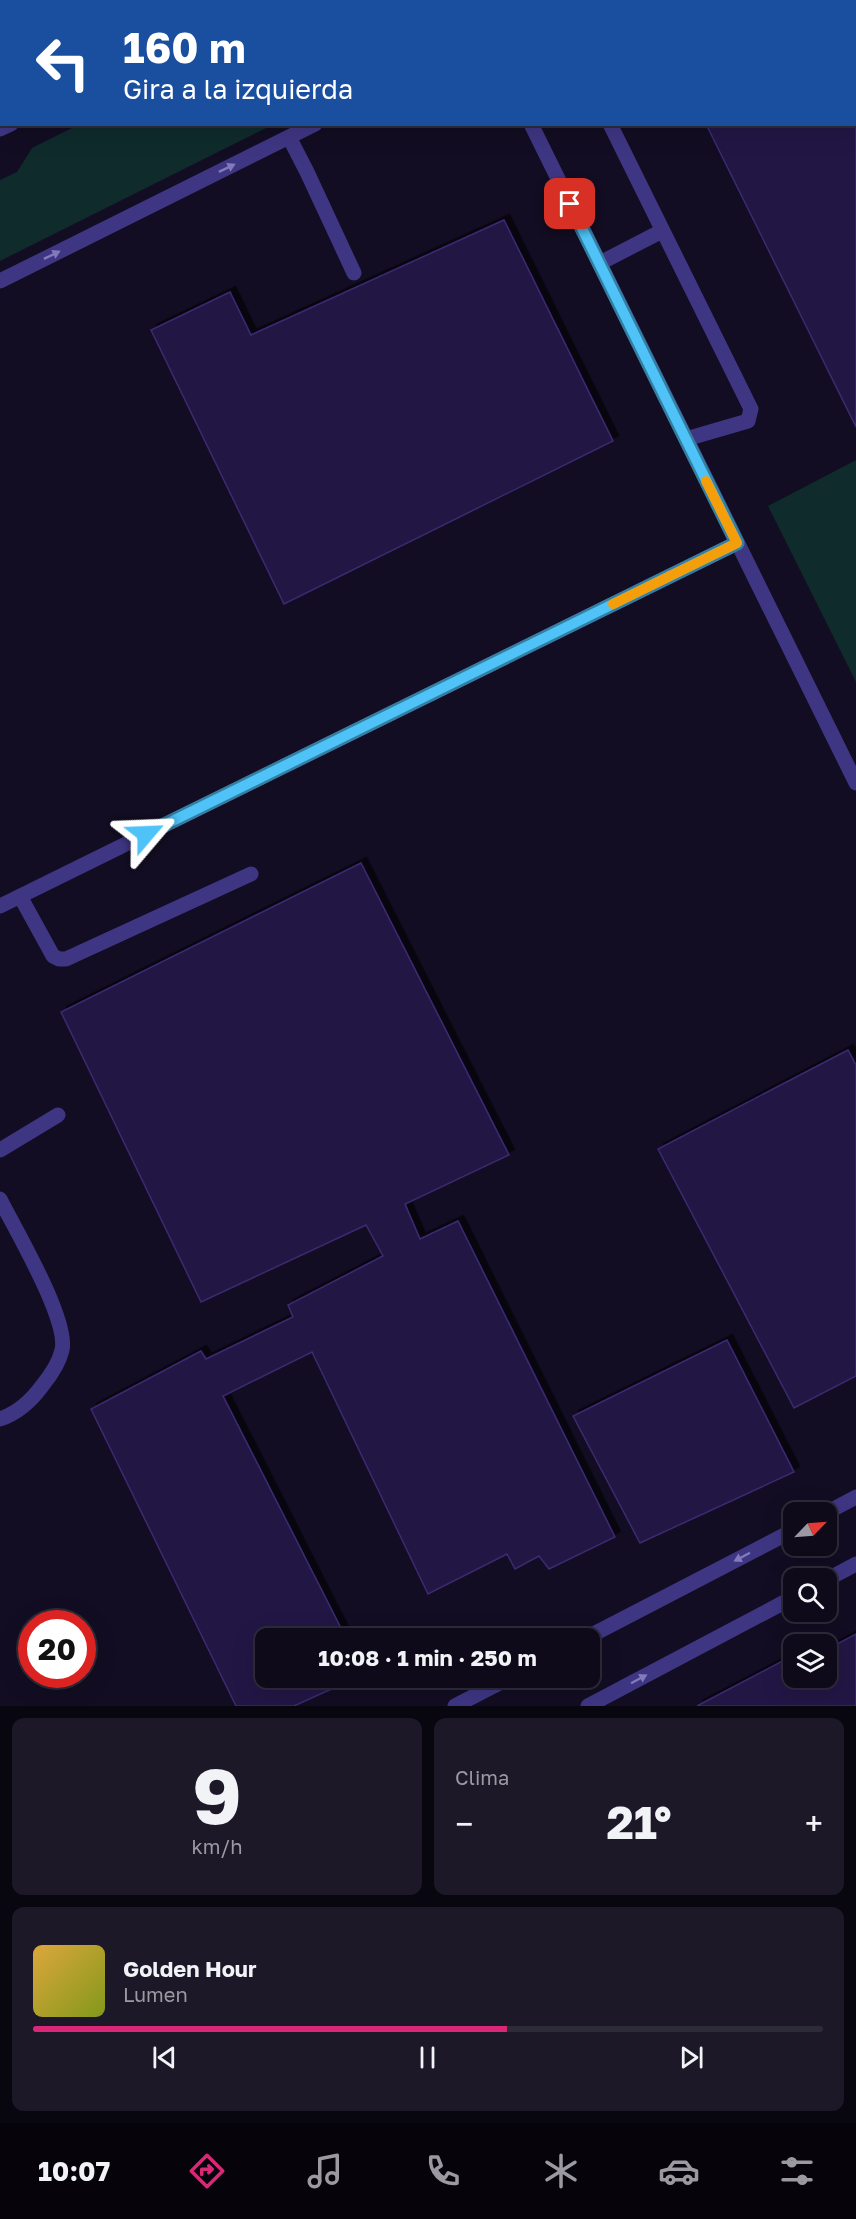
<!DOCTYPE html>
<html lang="es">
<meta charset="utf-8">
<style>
body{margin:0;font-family:"Golos Text",sans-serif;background:#1c1827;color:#f1f3f6;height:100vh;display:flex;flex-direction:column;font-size:22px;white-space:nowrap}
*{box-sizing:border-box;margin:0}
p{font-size:20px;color:#9b9aa2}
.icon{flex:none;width:33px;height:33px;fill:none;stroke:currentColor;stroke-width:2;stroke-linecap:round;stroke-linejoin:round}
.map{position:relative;height:1706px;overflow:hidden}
.side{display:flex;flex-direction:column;gap:12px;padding:12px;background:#08060e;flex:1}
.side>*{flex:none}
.top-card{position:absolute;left:0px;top:0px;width:856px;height:126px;box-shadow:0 6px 24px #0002,0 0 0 2px #2e2b39;background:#1a4fa0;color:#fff;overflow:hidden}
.needle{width:39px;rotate:65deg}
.fabs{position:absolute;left:783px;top:1502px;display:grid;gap:12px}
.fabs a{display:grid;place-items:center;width:54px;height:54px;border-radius:12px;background:#0e0a1a;box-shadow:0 6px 24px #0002,0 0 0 2px #2e2b39;font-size:30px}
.speed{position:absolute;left:18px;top:1610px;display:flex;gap:12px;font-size:30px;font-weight:700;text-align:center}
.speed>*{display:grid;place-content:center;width:78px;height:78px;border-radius:50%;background:#0e0a1a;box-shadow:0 6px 24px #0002,0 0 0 2px #2e2b39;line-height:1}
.speed .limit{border:9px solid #d22;background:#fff;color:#111}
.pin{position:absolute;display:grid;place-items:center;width:51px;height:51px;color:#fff;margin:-26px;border-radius:12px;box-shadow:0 3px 9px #0006}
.me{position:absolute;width:66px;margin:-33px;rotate:64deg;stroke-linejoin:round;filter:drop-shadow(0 0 4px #0008)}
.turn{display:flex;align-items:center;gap:21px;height:126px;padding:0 24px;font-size:27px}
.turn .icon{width:78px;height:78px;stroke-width:2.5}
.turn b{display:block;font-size:42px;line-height:51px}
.big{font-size:45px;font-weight:700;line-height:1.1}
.side .card{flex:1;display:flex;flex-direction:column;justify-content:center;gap:9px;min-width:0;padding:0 21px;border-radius:12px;background:#1c1827}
.side .dial{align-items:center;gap:0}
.dial b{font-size:78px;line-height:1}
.song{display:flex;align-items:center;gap:18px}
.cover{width:72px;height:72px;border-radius:9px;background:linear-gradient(135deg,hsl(40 70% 55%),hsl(70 70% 35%))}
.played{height:6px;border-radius:3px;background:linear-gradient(90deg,#db2777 60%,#2e2b39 60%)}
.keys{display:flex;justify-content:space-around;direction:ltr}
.heat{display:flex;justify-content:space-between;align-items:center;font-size:33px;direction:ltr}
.side .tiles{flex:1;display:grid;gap:12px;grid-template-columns:1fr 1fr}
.card:last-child{grid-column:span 2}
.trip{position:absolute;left:255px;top:1628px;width:345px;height:60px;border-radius:12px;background:#0e0a1a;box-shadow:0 6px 24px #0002,0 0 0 2px #2e2b39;font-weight:700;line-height:60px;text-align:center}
.menu{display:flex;height:96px;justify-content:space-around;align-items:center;background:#06040a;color:#9b9aa2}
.menu .icon{width:42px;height:42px}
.menu .current{color:#db2777}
.menu b{font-size:27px;color:#f1f3f6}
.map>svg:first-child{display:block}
.green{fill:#0f2b2c}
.building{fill:#241844;stroke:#3c2971;stroke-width:1.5;filter:url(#shadow)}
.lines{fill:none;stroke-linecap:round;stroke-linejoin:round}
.minor{stroke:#3e3683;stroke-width:15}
.oneway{fill:#837abb}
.route-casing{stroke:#337fa1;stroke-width:15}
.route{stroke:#4fc3f7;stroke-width:10}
.slow{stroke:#f59e0b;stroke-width:10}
</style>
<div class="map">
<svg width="856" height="1706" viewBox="0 0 856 1706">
<defs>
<filter id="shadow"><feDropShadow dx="5.5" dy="-5.5" stdDeviation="0" flood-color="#0009"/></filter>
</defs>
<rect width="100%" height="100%" fill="#120d22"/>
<path class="green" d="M323 0H441L320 1Z
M78 125V124L272 125 0 261V180L17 172 32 148Z
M856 460V682L768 506Z"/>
<path class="building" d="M748 0H856V427L706 124H855V2H745Z
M504 220 613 441 284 604 151 330 230 292 251 335Z
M361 863 509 1155 405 1204 420 1239 458 1221 615 1537 549 1569 539 1556 515 1569 507 1554 428 1594 312 1352 223 1396 346 1638H266V1677H358L294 1706H236L91 1409 201 1351 206 1359 293 1317 288 1305 383 1256 366 1225 201 1302 61 1012Z
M848 1050 856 1065V1376L794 1408 658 1149Z
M727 1340 794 1472 640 1543 573 1416Z
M856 1634V1706H697L794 1655V1677H826V1650Z"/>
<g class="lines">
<path class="minor" d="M30 0 31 2
M74 0 75 2
M470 0 471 2
M108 2 111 0
M279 2 282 0
M565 2 569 0
M674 2 677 0
M531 124 856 783
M610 124 751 409 748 421 686 439
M0 129 11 124
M289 137 307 172 354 273
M600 263 662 231
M0 281 315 124
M20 896 53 956 59 959H66L251 874
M0 906 737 543
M0 1150 58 1115
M0 1199C15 1229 69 1320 62 1350 59 1363 51 1375 42 1386 31 1401 18 1413 0 1419
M826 1513 856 1497
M826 1580 856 1564
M586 1638 794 1530
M455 1706 511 1677
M588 1706 794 1597"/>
</g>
<defs><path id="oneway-solid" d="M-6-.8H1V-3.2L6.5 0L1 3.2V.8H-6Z" transform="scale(1.5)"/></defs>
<g class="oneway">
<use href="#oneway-solid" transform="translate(227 168) rotate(-26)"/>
<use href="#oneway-solid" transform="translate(52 255) rotate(-26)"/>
<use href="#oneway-solid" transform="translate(742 1557) rotate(152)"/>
<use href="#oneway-solid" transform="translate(639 1679) rotate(-28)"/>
</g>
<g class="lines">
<defs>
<path id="route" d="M146 834 737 543 570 204"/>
</defs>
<use href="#route" class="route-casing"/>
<use href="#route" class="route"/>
<path class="slow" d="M613 604 737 543 706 481"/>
</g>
</svg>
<div class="fabs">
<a><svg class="needle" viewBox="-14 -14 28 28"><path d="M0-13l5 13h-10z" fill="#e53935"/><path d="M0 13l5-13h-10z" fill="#9b9aa2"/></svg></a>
<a><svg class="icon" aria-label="search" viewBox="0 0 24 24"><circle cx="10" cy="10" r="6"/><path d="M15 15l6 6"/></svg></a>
<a><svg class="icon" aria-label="layers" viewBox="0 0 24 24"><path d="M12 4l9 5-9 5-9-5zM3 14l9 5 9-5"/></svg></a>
</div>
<div class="speed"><div class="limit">20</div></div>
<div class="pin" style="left:570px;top:204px;background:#d93025"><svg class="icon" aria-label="arrive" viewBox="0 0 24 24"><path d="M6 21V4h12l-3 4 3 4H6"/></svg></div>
<svg class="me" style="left:146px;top:834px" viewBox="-20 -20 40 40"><path d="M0-17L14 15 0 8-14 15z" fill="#4fc3f7" stroke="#fff" stroke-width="4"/></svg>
<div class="trip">10:08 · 1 min · 250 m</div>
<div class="top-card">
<div class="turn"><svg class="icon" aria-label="left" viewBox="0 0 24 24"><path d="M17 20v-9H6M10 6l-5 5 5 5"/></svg><div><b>160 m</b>Gira a la izquierda</div></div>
</div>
</div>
<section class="side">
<div class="tiles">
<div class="card dial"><b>9</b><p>km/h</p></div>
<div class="card"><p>Clima</p>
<div class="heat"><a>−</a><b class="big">21°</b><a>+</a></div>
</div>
<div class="card">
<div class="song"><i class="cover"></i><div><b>Golden Hour</b><p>Lumen</p></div></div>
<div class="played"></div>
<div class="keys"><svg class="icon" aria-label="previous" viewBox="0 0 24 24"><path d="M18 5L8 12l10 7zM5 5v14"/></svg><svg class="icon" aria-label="pause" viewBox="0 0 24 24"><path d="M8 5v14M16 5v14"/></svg><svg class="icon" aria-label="next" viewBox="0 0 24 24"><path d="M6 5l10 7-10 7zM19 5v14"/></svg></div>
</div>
</div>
</section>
<nav class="menu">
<b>10:07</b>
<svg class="icon current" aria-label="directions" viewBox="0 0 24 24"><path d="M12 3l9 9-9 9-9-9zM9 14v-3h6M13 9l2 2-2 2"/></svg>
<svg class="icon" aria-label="music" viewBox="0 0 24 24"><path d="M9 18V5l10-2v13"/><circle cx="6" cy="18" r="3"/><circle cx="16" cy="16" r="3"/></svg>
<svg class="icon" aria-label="phone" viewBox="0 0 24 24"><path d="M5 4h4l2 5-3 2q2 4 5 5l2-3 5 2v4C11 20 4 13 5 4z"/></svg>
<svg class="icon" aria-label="climate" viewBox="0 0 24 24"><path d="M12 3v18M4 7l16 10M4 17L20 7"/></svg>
<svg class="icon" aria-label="car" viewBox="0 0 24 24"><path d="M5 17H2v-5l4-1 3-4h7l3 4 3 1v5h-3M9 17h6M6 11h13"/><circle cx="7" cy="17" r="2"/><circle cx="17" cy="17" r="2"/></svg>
<svg class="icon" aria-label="filters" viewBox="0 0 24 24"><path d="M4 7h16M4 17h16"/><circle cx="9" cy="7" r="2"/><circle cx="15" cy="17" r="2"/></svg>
</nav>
